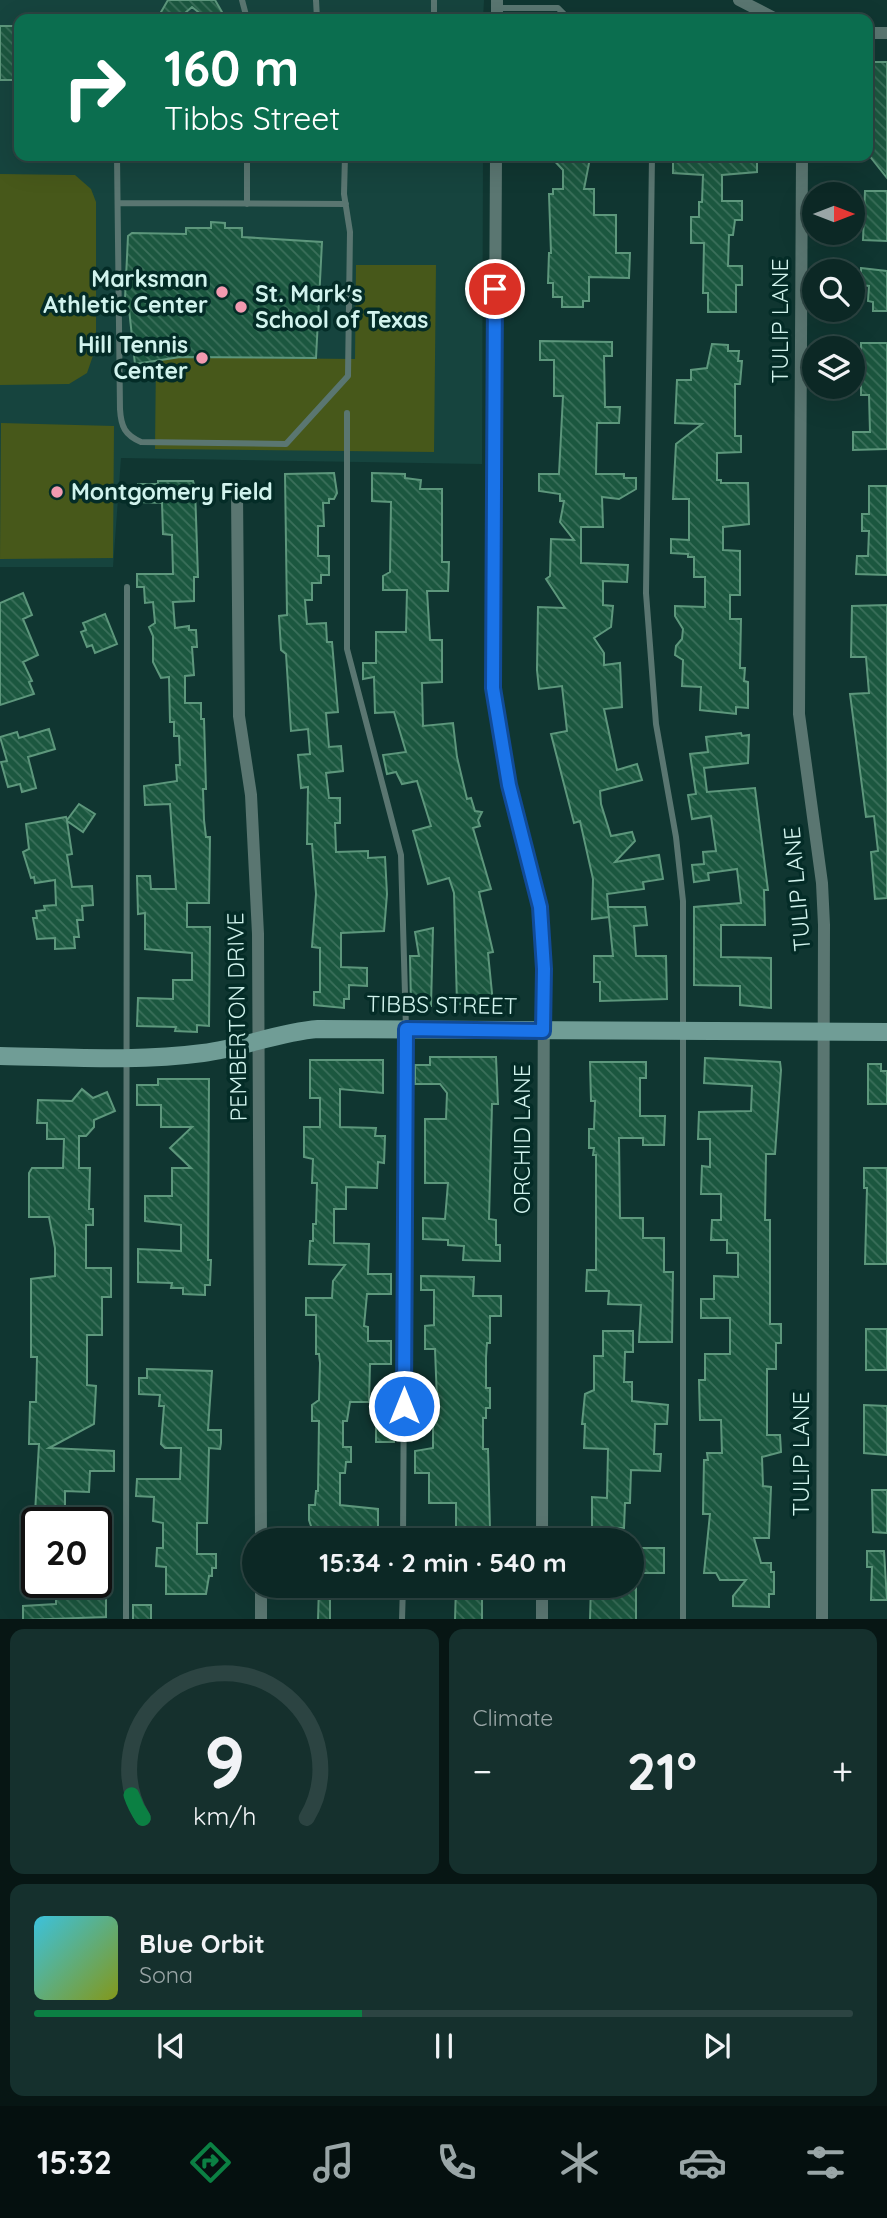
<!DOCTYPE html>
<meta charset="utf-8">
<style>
body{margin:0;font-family:Quicksand,sans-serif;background:#15302d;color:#f1f3f6;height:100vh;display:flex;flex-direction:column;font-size:26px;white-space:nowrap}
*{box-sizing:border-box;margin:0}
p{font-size:23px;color:#9aa6a7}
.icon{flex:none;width:38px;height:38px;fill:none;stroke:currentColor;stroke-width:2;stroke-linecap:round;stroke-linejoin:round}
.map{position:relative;height:1619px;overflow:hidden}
.panel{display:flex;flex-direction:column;gap:10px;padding:10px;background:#071614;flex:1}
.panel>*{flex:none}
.top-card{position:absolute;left:14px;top:14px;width:859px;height:147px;border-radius:14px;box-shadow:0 7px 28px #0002,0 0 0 2px #2c4442;background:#0b6e4f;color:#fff;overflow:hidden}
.needle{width:46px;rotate:90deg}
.tools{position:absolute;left:802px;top:182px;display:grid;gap:14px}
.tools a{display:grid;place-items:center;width:63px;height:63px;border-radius:50%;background:#0c2825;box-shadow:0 7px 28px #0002,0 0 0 2px #2c4442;font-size:35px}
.speed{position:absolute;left:21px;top:1507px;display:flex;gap:14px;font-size:35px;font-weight:700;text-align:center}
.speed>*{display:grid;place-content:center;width:91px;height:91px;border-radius:50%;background:#0c2825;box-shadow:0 7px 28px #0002,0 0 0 2px #2c4442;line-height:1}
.speed .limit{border:4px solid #111;border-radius:10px;background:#fff;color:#111}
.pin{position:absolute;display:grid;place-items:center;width:60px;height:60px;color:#fff;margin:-30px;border:4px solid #fff;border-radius:50%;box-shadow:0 2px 7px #0007}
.me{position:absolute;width:77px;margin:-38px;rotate:0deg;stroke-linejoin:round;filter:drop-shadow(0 0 5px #0008)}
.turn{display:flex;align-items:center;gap:24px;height:147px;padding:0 35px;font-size:32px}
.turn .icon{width:91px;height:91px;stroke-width:2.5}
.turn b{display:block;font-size:49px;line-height:60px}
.big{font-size:52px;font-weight:800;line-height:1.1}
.panel .card{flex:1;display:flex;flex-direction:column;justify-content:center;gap:10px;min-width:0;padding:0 24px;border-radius:14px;background:#15302d}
.panel .dial{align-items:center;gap:0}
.dial svg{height:182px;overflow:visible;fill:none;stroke:#2c4442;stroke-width:7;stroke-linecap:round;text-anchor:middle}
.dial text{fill:#f1f3f6;stroke:none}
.song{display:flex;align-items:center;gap:21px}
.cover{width:84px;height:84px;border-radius:10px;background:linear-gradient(135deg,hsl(190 70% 55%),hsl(70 70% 35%))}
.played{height:7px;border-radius:4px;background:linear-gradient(90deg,#0b8043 40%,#2c4442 40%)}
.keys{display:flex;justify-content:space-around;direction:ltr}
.heat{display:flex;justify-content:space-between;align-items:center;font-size:38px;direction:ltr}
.panel .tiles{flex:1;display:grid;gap:10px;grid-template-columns:1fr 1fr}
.card:last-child{grid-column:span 2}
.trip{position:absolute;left:242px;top:1528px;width:402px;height:70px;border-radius:35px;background:#0c2825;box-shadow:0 7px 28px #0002,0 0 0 2px #2c4442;font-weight:800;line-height:70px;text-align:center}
.tab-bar{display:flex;height:112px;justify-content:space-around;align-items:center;background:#05100f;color:#9aa6a7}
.tab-bar .icon{width:49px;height:49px}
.tab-bar .current{color:#0b8043}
.tab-bar b{font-size:32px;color:#f1f3f6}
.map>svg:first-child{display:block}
.built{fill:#16443e}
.pitch{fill:#47581a}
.building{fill:url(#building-back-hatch);stroke:#5d977c;stroke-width:2}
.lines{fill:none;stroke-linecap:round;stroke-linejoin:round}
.lane{stroke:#5a7671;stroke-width:6}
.street{stroke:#5a7671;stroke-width:12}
.secondary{stroke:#709d96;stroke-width:18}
.route-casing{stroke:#114b97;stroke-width:18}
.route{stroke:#1a73e8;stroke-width:12}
.poi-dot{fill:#f29ab0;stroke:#042c27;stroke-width:2.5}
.labels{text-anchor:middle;stroke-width:7;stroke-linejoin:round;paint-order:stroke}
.poi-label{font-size:23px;font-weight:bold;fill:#d1f3ed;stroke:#042c27;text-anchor:end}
.street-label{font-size:23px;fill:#d1f3ed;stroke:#042c27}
</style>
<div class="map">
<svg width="887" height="1620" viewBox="0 0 887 1620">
<defs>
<pattern id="building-back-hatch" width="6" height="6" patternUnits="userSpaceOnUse" patternTransform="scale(1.75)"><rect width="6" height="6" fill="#1b573f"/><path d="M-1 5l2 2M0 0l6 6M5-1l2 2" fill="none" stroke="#3b705b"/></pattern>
</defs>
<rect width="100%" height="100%" fill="#103631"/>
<path class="built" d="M0 0H484L483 19H19V156H483L482 464 121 458 113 567H0Z"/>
<path class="pitch" d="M0 174 75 175 91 189 96 202V347L87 373 69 384 0 385Z
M356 265H436L434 452 155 449 156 357 355 359Z
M1 423 114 426 113 558 0 559Z"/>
<path class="building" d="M168 0H215L226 19H207L192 7 178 19H157Z
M0 26H19V80H0Z
M868 62H887V178L868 154Z
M550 156 590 158 584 189H594V215H616V253H630L629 278 589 277V301H583V307H562V297H553V283H548L549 253H551L549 194H553V189H563V170Z
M673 156H757V172L722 175V201H742V220H735L733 235H729L728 266H742V285H736V312H708V293H703L704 243H691V217H699V202H702L703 175 673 173Z
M865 191H887V241L863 240Z
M211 222 225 223V228H242V237L322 242 316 358 180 357 135 364 128 300 125 299 128 236 132 233 186 234V228H211Z
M861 268 887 271V311H873V302L868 301 869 286 861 285Z
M540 341 612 342V356H604L605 407H620L619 423H597L596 474H624V478H636V489L619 499 602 497 603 527H581V563L628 565 627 582 603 581V605L613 606 611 627 594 638 604 653V665L620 663 622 707 604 709 617 770 637 764 642 780 600 791 601 804 611 836 632 832 635 841 615 862 659 855 663 879 643 882 644 889 607 894 609 917 592 919 593 879 580 821 574 823 551 734 567 731 562 686 539 689 537 670 538 607 565 608 546 579 550 576 551 539 574 540 560 522 564 501H560V494L539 491V474H559L563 396H554V360H540Z
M861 343H887V449L853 450V432H870L869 395H861Z
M712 344 728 345V351H739L738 361H742L740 384H735V436H741V452L717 453V480H721V483H748L749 524 723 527V550L740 551V595H730V619H741L740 668H745L744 681 748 682V708L736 707V714L700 710 701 687 682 686 683 660 675 655 676 646 682 639 683 629 675 616V606L705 607V577H694V557H688V554L671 553V539L689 540V499H673L676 444 702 424 675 423 677 380H691V370L707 368Z
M334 473 337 493 334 499H329V503H323L324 526H318V556H329V575H321V583H312V600H305L307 624 326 623 327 642H332L338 712 326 713 329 747 341 746 343 771 326 773 329 798H340V823H335L336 852 368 851V858L385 857 387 894 384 931 341 933V967L367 968V986L349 985V999H344V1008L314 1005V992H320V948L312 947 316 894 312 844H307L308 787 301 788 298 755 310 754 308 729 291 731 286 654 281 650 279 616 287 615 285 474Z
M372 473 405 474V478L421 480 420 489H442V562H449L448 591H427L430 640H442V682L422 683 423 726 453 723 457 757 467 799 471 798 475 811 482 812 478 820 480 826 473 828 491 889 479 892 493 952 488 953 493 1003 457 1004 454 893 449 878 428 884 413 831 431 826 417 781 402 784 396 772 387 774 383 755 406 752 394 712 375 713 374 677 363 679V663H376V632H406L407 590H383V576L390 572 391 502 372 501Z
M158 481H193L195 488 198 577H194V601L173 602 175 628 189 626V630H196L197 647H192L194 675 185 676V703H201V719H204L206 789H203L204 820 206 837H210L209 903H187V927H210L209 1026 197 1025V1032L175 1031 176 1027 137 1026 138 998 173 999V980H192V953L145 949V913L138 914 137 876H150L151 889H176L170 804 145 805 144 786 177 781 176 765H180L179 736H174V722H170L169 677 161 678 153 662V636L149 627 155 623 153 602 145 603 144 587H137V574H173L172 535 163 534 162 503 138 502V484H158Z
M869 486H887V575L856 574 857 556H868L869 531H862V514H869Z
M23 593 32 615 23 619 38 655 23 662 32 681 29 682 34 694 0 705V603Z
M887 605V898L875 899 871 852 878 851 874 816 866 817 850 694 869 693 866 657H851L852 606Z
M105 614 117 644 95 653 92 645 87 647 81 632 86 630 83 623Z
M49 729 55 749 28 757 36 788 22 792 20 784 8 787 1 762 7 761 0 737 17 732 19 738Z
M741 733 742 736 749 735 748 763 704 768 707 792 755 788 768 890H764L765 925H721V957L771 958V1008L740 1005V986L694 985V907L741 903 737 869 708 873 709 880 694 882 692 865 704 864 703 852 716 851 711 816 692 819 688 795 696 794 690 754 708 752 706 737Z
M79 804 95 814 83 832 67 821 72 854 67 855 72 887 92 886 93 905 82 906 83 920H77L79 937H74L75 948 55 949V938L37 939 33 918H37L36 911 45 910 44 906 56 905 55 880 35 883 34 877 31 878 23 852 29 849 26 824 66 817 67 820Z
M608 907H645L647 925 634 926 636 956H666L667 999 600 1001V982H594V956H613Z
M433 928 431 1006H411L410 956H419L415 932Z
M430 1057H496L498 1104H492L489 1219 496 1220V1245H500V1261L463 1260 464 1246 448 1245V1240L423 1239V1218L445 1219 448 1183H425V1119H446L447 1093 440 1084H415V1065H430Z
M705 1058 780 1062 781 1070 775 1154H766L765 1220H770V1324H781V1343H776V1369H767V1435H780L781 1452 762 1457 763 1486 771 1487 769 1538H754L761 1563H771V1572H774V1594H769V1607L733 1606V1596L746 1580H720L716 1573H704L710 1514H703L704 1460H708L707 1453H722L721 1420H700L699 1380H705V1354H730V1318H701V1299H714V1276L738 1277V1253H727V1240H711L712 1220H721V1194H701L702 1166 710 1167V1139H698L699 1112 751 1111 752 1086 704 1083Z
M310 1060H383V1093L340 1089V1127L376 1128 375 1136H385L384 1163 378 1162 377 1188 346 1187V1209H334V1243L369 1244 368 1274H391V1294H367L364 1326 368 1327V1341H391V1364H370L369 1402H350L347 1421H343V1447H351V1462H346L345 1473H340V1505L378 1509V1531L313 1532 309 1520V1505H315L316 1491H318L319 1421H312V1405L319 1400 320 1363 319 1354H316V1315H306V1298H332L333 1281 345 1265 309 1264 310 1241H313V1224H316L317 1183H312L313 1159 304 1157V1127H320V1098H310Z
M590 1062H646V1078H640V1116H665L664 1145H643V1138H619L620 1218H643V1238H664V1272H673L672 1342H639L641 1305 608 1304 609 1291H586L587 1270H596V1155H593L594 1148H589V1129H594L595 1101H591Z
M868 1064H881V1071H887V1104H868Z
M158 1079H209L208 1260H211L210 1285H205V1295L183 1294V1288H171L172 1283 138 1282V1249L181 1251V1225L145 1221V1196H172V1168H191L170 1148 192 1127H161V1105H137V1085H158Z
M82 1089 93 1098 107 1092 115 1111 94 1120V1127L86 1136H79V1168H90L89 1209H93V1225H86V1268H111V1297H102V1335H87V1385L96 1386 94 1424 49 1448 114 1451V1471H90L89 1492 65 1491V1522H51V1514L35 1513 39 1444H29L30 1402H36L37 1357H31V1279L55 1276V1248L49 1217H29V1173L32 1168H63L64 1139H47V1123H37L38 1100 72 1101Z
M864 1168H887V1264H865L867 1188H864Z
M421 1276 474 1277 473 1296H501V1316H490V1343H487L486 1357V1388H490V1408H486V1418H483V1449H488L490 1529 456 1530V1503H429V1473H415V1451L433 1448V1420H427V1401H437L435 1349H425V1326L434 1325V1290H421Z
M866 1329H887V1370H866Z
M603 1331H633V1352H625L624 1382H632V1401L668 1405 667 1424H655L654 1454H661L660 1471 631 1470 630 1503H625L624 1528 592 1527V1497L607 1498 608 1449 584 1448 585 1424H582L585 1394 594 1390V1356H603Z
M147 1369 212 1371 208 1430H221V1443L220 1449 209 1448 207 1523H197V1554H216V1568H212V1576H209L206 1594H166V1567L156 1566 157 1548H163V1523L153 1521 154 1497 136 1496 137 1479H180L181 1448H165L161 1444 164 1406H159L160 1395 139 1394V1378H147Z
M864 1405 887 1406V1455L864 1453Z
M376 1425H395L394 1442H376Z
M872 1490H887V1533L873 1532Z
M632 1548H664V1573H632Z
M867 1551H884L887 1600H871L872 1567H867Z
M319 1586H330V1620H318Z
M456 1586H482V1620H455Z
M591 1586H636V1620H590Z
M56 1593 106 1595V1617L23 1620V1606L56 1604Z
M133 1605H151V1620H133Z"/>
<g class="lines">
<path class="lane" d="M242 0 247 19
M316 0 317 19
M434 0V19
M497 8H558L569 19
M117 156 120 409C121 427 125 435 141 442L286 444 348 376 350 232 344 194 345 156
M652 156 646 593 656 724 676 837 683 901V1620
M118 203 346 204
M247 204V156
M347 413V649L401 855 406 1029 403 1540
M126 1620 127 587
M402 1620 403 1586"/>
<path class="street" d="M739 0 776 19
M497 19V0
M868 33H887
M496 156 493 688 509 785 540 907 544 969 542 1540
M802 156 799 714 822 883 824 925 822 1620
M237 494 239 716 251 795 258 934 261 1540
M261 1586V1620
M542 1620V1586"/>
<path class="secondary" d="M0 1056C68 1057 136 1062 203 1053 243 1048 278 1032 318 1029L887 1032"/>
</g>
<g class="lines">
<defs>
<path id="route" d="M404 1406 406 1029 543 1031 544 969 540 907 509 785 493 688 495 289"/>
</defs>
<use href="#route" class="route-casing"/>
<use href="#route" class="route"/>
</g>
<g class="poi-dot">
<circle cx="222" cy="292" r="7"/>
<circle cx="241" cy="307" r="7"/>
<circle cx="202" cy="358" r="7"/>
<circle cx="57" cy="492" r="7"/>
</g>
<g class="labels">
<g class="poi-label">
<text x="208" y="287">Marksman<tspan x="208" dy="26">Athletic Center</tspan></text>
<text x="255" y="302" text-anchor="start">St. Mark's<tspan x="255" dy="26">School of Texas</tspan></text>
<text x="188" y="353">Hill Tennis<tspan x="188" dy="26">Center</tspan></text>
<text x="71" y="500" text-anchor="start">Montgomery Field</text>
</g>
<g class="street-label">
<text transform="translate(780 321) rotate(-90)" y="8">TULIP LANE</text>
<text transform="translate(797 889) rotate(-95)" y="8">TULIP LANE</text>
<text transform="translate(442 1005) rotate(1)" y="8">TIBBS STREET</text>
<text transform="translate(237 1017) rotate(-91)" y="8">PEMBERTON DRIVE</text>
<text transform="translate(522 1139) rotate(-90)" y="8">ORCHID LANE</text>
<text transform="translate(801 1454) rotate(-90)" y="8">TULIP LANE</text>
</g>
</g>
</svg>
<div class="tools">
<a><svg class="needle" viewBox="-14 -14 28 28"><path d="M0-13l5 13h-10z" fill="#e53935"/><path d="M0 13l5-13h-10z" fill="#9aa6a7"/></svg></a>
<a><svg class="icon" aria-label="search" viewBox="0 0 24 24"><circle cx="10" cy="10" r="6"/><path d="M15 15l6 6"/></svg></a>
<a><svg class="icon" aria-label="layers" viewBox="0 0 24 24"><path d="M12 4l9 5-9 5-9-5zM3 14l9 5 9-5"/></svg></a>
</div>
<div class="speed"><div class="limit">20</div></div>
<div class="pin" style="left:495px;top:289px;background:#d93025"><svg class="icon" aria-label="arrive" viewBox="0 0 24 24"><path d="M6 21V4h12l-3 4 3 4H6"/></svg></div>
<svg class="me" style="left:404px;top:1406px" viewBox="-20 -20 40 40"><circle r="17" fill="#1a73e8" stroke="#fff" stroke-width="3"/><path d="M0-11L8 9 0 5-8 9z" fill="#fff"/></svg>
<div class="trip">15:34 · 2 min · 540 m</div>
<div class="top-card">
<div class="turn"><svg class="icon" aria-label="right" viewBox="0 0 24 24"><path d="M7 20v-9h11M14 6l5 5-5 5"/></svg><div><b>160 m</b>Tibbs Street</div></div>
</div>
</div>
<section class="panel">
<div class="tiles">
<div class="card dial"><svg viewBox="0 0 100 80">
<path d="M14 69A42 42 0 1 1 86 69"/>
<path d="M14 69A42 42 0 0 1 9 59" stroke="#0b8043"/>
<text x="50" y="56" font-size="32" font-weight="700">9</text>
<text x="50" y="72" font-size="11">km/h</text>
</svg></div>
<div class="card"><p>Climate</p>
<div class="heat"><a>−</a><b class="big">21°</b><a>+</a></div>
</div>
<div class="card">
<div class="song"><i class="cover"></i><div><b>Blue Orbit</b><p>Sona</p></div></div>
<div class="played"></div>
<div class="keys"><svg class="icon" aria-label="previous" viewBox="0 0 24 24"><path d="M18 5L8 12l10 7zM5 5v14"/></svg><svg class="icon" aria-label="pause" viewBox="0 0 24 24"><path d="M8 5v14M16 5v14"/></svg><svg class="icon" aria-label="next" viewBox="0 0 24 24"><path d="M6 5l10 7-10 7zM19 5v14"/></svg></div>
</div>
</div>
</section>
<nav class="tab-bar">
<b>15:32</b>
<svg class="icon current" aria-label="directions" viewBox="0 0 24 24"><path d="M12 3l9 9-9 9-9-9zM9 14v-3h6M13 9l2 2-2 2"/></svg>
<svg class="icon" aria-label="music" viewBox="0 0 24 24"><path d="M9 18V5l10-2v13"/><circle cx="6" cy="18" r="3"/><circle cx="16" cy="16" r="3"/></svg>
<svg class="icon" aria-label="phone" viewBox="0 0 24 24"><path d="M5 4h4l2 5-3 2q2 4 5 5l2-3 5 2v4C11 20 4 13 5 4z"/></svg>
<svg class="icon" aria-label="climate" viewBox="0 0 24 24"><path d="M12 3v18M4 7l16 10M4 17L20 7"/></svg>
<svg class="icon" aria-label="car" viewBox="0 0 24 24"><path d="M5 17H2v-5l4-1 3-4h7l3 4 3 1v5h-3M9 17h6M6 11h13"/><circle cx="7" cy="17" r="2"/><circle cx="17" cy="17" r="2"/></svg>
<svg class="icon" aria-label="filters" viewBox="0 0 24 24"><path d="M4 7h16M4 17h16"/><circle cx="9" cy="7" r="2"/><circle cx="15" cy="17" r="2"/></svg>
</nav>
